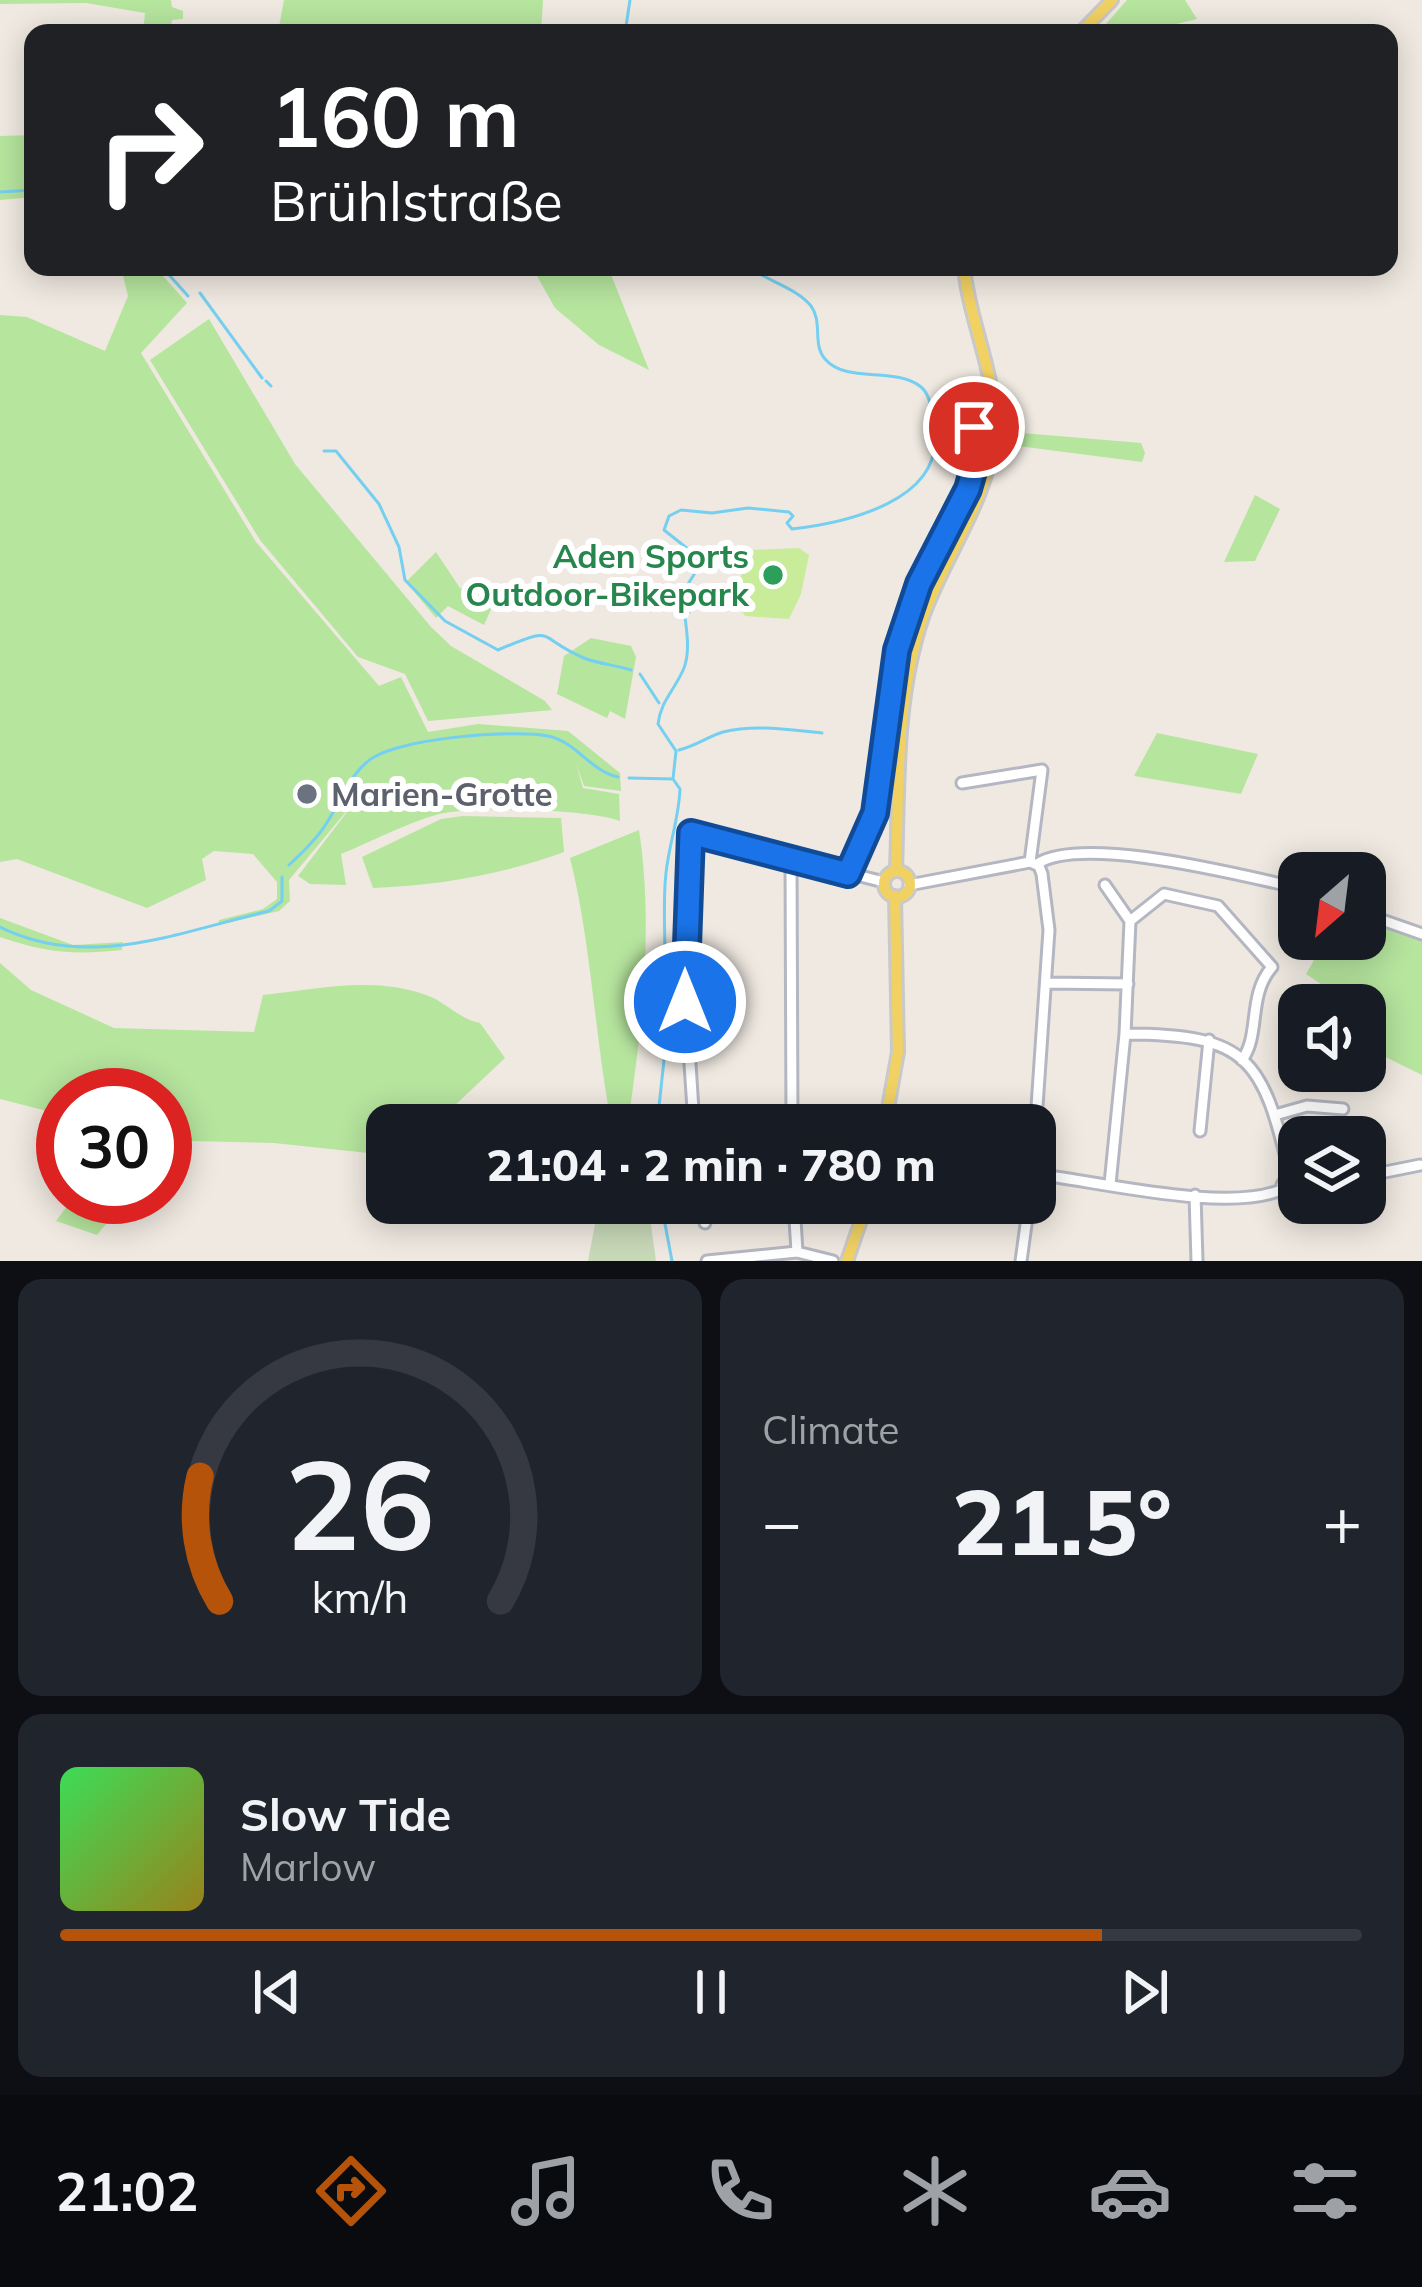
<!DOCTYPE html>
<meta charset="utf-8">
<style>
body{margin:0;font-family:Mulish,sans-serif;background:#20242c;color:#f1f3f6;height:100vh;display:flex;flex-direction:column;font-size:45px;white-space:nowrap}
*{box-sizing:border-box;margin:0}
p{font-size:39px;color:#9ea1a6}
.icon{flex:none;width:66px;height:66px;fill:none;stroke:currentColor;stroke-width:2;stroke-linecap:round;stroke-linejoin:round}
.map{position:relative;height:1261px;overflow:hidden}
.sheet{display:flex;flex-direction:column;gap:18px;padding:18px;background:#0d0f14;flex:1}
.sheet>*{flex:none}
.banner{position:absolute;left:24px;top:24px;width:1374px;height:252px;border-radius:24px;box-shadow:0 6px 30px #0003;background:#202124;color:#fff;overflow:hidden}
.needle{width:78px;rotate:208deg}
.tools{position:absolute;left:1278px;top:852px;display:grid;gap:24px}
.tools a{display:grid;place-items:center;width:108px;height:108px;border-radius:24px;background:#171b24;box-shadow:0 6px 30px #0003;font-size:60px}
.speed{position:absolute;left:36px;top:1068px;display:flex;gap:24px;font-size:60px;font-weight:700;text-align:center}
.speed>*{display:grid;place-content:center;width:156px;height:156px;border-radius:50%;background:#171b24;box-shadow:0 6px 30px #0003;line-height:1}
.speed .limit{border:18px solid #d22;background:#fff;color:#111}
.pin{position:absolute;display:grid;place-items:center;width:102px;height:102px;color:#fff;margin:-51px;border:6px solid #fff;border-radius:50%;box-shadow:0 3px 12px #0007}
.me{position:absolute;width:132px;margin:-66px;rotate:0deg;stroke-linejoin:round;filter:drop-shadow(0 0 9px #0008)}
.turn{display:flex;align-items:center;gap:42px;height:252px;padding:0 48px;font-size:54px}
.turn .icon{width:156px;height:156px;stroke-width:2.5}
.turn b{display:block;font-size:84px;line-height:102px}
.big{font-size:90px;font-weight:800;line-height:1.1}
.sheet .widget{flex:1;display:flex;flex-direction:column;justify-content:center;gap:18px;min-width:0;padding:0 42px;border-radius:24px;background:#20242c}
.sheet .dial{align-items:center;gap:0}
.dial svg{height:312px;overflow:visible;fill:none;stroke:#363941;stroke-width:7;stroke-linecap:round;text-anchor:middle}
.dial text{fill:#f1f3f6;stroke:none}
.song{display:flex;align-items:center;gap:36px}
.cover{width:144px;height:144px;border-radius:18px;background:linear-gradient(135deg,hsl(130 70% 55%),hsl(50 70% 35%))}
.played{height:12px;border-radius:6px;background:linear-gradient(90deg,#b45309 80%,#363941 80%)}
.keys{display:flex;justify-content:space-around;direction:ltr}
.heat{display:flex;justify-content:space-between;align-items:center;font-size:66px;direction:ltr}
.sheet .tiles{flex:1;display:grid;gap:18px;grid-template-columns:1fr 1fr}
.widget:last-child{grid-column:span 2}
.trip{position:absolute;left:366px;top:1104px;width:690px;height:120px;border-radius:24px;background:#171b24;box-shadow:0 6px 30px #0003;font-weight:800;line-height:120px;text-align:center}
.tab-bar{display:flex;height:192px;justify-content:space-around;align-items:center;background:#090b0e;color:#9ea1a6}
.tab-bar .icon{width:84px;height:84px}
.tab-bar .current{color:#b45309}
.tab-bar b{font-size:54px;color:#f1f3f6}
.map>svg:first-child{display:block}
.green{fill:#b6e59e}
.cemetery{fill:#c8d9b8}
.pitch{fill:#c9ec9a}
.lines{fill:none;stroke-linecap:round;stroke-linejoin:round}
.stream{stroke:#75cff0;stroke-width:3}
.minor-casing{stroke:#b4b7c1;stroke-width:15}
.major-casing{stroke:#c9c9c9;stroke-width:16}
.minor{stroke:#fff;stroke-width:9}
.major{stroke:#f2d163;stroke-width:10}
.route-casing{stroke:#114b97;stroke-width:30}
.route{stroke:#1a73e8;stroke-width:21}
.leisure-dot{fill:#2e9e5b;stroke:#fff;stroke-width:4.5}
.worship-dot{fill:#6b7280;stroke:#fff;stroke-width:4.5}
.labels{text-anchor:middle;stroke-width:12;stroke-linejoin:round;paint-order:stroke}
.leisure-label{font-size:33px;font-weight:bold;fill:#27864d;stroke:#fff;text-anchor:end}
.worship-label{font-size:33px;font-weight:bold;fill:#5b616d;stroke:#fff;text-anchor:start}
</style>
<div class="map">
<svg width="1422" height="1261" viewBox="0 0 1422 1261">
<rect width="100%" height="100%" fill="#efe9e1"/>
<path class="green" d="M0 0H171L172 7 183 11V19L172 20 170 33H143L145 13 86 3 0 4Z
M284 0H543L541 33H288L279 27Z
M1127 0H1185L1197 19 1139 33H1098Z
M33 135V197L0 200V136Z
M121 267H155L187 303 141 353 256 542 379 686 401 677 428 732 478 724 568 731 620 773 621 791 584 786 576 764 583 788 619 794 620 821C589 809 473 806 439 814 406 823 373 841 341 854L346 885 310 884 298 876 360 795 289 880 290 901 279 911 218 925 219 920 263 909 277 899V882L253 854 214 851 202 859 206 880 147 908 17 859 0 862V315L27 317 105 351 128 296Z
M532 267H608L649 370 599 345 555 308Z
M209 319 295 464 431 627 451 646 545 701 552 710 428 721 405 674 358 657 260 540 150 360Z
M1011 432 1141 443 1145 453 1142 462 1010 445Z
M1255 495 1280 509 1255 561 1224 562Z
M436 552 460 588 493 605 484 625 448 606 436 618 406 582Z
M591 638 631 646 636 657 625 719 610 711 607 718 557 694 564 656Z
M1157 733 1258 754 1241 794 1134 776Z
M463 816 561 818 564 852C500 875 441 885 373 888L362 857 441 819Z
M639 830C653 921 643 1018 630 1109L608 1105C594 1023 590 938 570 858Z
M1365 916 1422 935V1075L1365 1047V1005H1299V1015L1293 1012 1298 999 1316 1001 1321 984 1306 974 1326 939H1365Z
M0 918 73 945 123 942 122 950C74 955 46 953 0 937Z
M0 963 31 990 114 1028 254 1032 263 995C319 989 376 975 431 997 449 1005 460 1019 480 1023L505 1058 434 1125H387V1155L274 1143 190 1141 171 1180 165 1178V1095H63V1115L0 1099Z
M74 1197H128L97 1235 56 1221Z"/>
<path class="cemetery" d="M599 1203H648L656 1261H588Z"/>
<path class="pitch" d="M799 548 809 555 801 594 789 619 745 616 738 605 743 556 751 550Z"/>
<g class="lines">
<path class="stream" d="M625 33 630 0
M0 192 33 190
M162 267 188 296
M200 293 262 378
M266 381 271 386
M324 451H336L379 504 399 547 405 580 445 621 498 650C559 624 534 637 584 658 599 664 616 665 631 670
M640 674 659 703
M679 750C696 746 709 736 723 732 755 724 790 730 822 733
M629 778 673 779
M289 865C302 853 317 839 326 824 340 803 347 779 367 762 393 738 513 729 548 736 577 742 590 771 618 777
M0 927C89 971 179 932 269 911L282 901V877
M657 1125 664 1060 656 1039C673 997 660 923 666 873 669 844 679 818 680 789L673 779 676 751 658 724C661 700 675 690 684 668 690 652 687 633 685 617L700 598 688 584 695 573 688 549 664 530 669 516 681 510 712 513 748 508 789 512 793 516 787 523 792 529C845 523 945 501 934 430 932 416 932 396 921 387 895 366 846 384 825 359 812 344 823 322 811 306 797 288 767 281 749 267
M661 1203 672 1261"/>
<defs>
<path id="minor" d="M962 783 1042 770 1030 862
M791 857 792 1125
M1030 862 1039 866 1042 874 1049 930 1035 1136
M1037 864C1083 834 1243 876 1299 888
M848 874C854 853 870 837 874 815 878 797 877 778 879 760 886 702 895 644 917 589 943 529 994 480 968 411
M909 885 1030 862
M1105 885 1130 921
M1365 914 1422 934
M1047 983 1128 984
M1125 1034C1249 1034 1263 1059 1290 1175
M1275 1115 1307 1106 1343 1109
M694 1125 684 972 691 833 884 882
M1200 1131 1209 1040
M1035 1174C1096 1181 1230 1214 1283 1189
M1365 1176 1420 1165
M1299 1179 1288 1176 1282 1185 1289 1194 1299 1190
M1110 1184 1125 1034 1130 921 1164 894 1218 906 1272 967C1247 996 1261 1034 1242 1060
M1195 1195 1197 1261
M703 1203 705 1223
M794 1203 797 1252
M707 1261 797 1252 833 1261
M1021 1261 1029 1203"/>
<path id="major" d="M1080 33 1112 0
M896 871C899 786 895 699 923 617 944 557 987 502 994 438 1000 382 969 323 964 267
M884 884a13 13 0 1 1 26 0a13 13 0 1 1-26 0Z
M885 1125 898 1052 895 896
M847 1261 867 1203"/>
</defs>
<use href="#minor" class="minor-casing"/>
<use href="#major" class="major-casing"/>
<use href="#minor" class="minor"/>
<use href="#major" class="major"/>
</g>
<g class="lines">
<defs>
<path id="route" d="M685 1002 691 833 848 874 875 813 897 650 919 584 968 489 976 461 974 427"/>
</defs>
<use href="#route" class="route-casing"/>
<use href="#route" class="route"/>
</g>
<circle class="leisure-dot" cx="773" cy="575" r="12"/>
<circle class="worship-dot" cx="307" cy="794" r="12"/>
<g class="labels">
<g class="leisure-label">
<text x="749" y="568">Aden Sports<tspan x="749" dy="38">Outdoor-Bikepark</tspan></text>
</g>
<g class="worship-label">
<text x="331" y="806">Marien-Grotte</text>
</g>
</g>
</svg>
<div class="tools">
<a><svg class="needle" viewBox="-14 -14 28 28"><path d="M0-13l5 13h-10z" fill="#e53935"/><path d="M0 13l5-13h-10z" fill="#9ea1a6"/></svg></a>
<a><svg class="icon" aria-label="sound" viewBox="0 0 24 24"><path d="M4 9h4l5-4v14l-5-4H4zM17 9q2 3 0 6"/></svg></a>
<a><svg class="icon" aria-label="layers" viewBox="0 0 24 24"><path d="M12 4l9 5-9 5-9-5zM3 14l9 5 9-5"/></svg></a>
</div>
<div class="speed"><div class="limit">30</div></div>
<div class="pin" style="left:974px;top:427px;background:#d93025"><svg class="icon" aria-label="arrive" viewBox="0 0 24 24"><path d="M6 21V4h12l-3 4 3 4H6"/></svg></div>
<svg class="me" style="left:685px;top:1002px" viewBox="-20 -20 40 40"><circle r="17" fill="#1a73e8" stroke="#fff" stroke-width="3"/><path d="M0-11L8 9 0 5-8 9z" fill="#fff"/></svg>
<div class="trip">21:04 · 2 min · 780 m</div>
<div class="banner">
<div class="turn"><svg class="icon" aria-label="right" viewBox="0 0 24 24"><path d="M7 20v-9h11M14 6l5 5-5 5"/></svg><div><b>160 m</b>Brühlstraße</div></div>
</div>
</div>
<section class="sheet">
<div class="tiles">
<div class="widget dial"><svg viewBox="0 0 100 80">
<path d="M14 69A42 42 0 1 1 86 69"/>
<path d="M14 69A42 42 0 0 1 9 37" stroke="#b45309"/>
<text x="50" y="56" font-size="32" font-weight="700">26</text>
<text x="50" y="72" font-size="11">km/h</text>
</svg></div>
<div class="widget"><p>Climate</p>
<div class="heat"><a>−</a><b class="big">21.5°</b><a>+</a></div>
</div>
<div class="widget">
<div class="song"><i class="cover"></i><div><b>Slow Tide</b><p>Marlow</p></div></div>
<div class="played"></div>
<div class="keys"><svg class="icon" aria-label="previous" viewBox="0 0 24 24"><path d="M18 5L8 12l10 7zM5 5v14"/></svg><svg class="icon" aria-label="pause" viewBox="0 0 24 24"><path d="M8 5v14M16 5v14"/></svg><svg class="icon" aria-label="next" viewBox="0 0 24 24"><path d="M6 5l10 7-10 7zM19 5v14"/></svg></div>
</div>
</div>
</section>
<nav class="tab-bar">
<b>21:02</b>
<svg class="icon current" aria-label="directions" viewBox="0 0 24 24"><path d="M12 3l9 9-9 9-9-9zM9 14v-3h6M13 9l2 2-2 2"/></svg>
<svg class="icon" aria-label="music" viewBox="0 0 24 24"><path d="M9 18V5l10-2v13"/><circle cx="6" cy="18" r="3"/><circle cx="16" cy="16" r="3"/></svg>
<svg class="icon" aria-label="phone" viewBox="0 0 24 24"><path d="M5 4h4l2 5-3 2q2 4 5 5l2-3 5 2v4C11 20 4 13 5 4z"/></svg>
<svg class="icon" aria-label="climate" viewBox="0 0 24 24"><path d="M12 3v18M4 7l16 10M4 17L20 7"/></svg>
<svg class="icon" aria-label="car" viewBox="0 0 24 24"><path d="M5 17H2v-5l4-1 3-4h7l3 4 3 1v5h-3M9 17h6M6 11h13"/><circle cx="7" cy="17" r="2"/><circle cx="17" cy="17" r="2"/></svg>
<svg class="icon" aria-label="filters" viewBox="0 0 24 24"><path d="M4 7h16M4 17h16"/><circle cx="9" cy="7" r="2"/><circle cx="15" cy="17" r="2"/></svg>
</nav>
